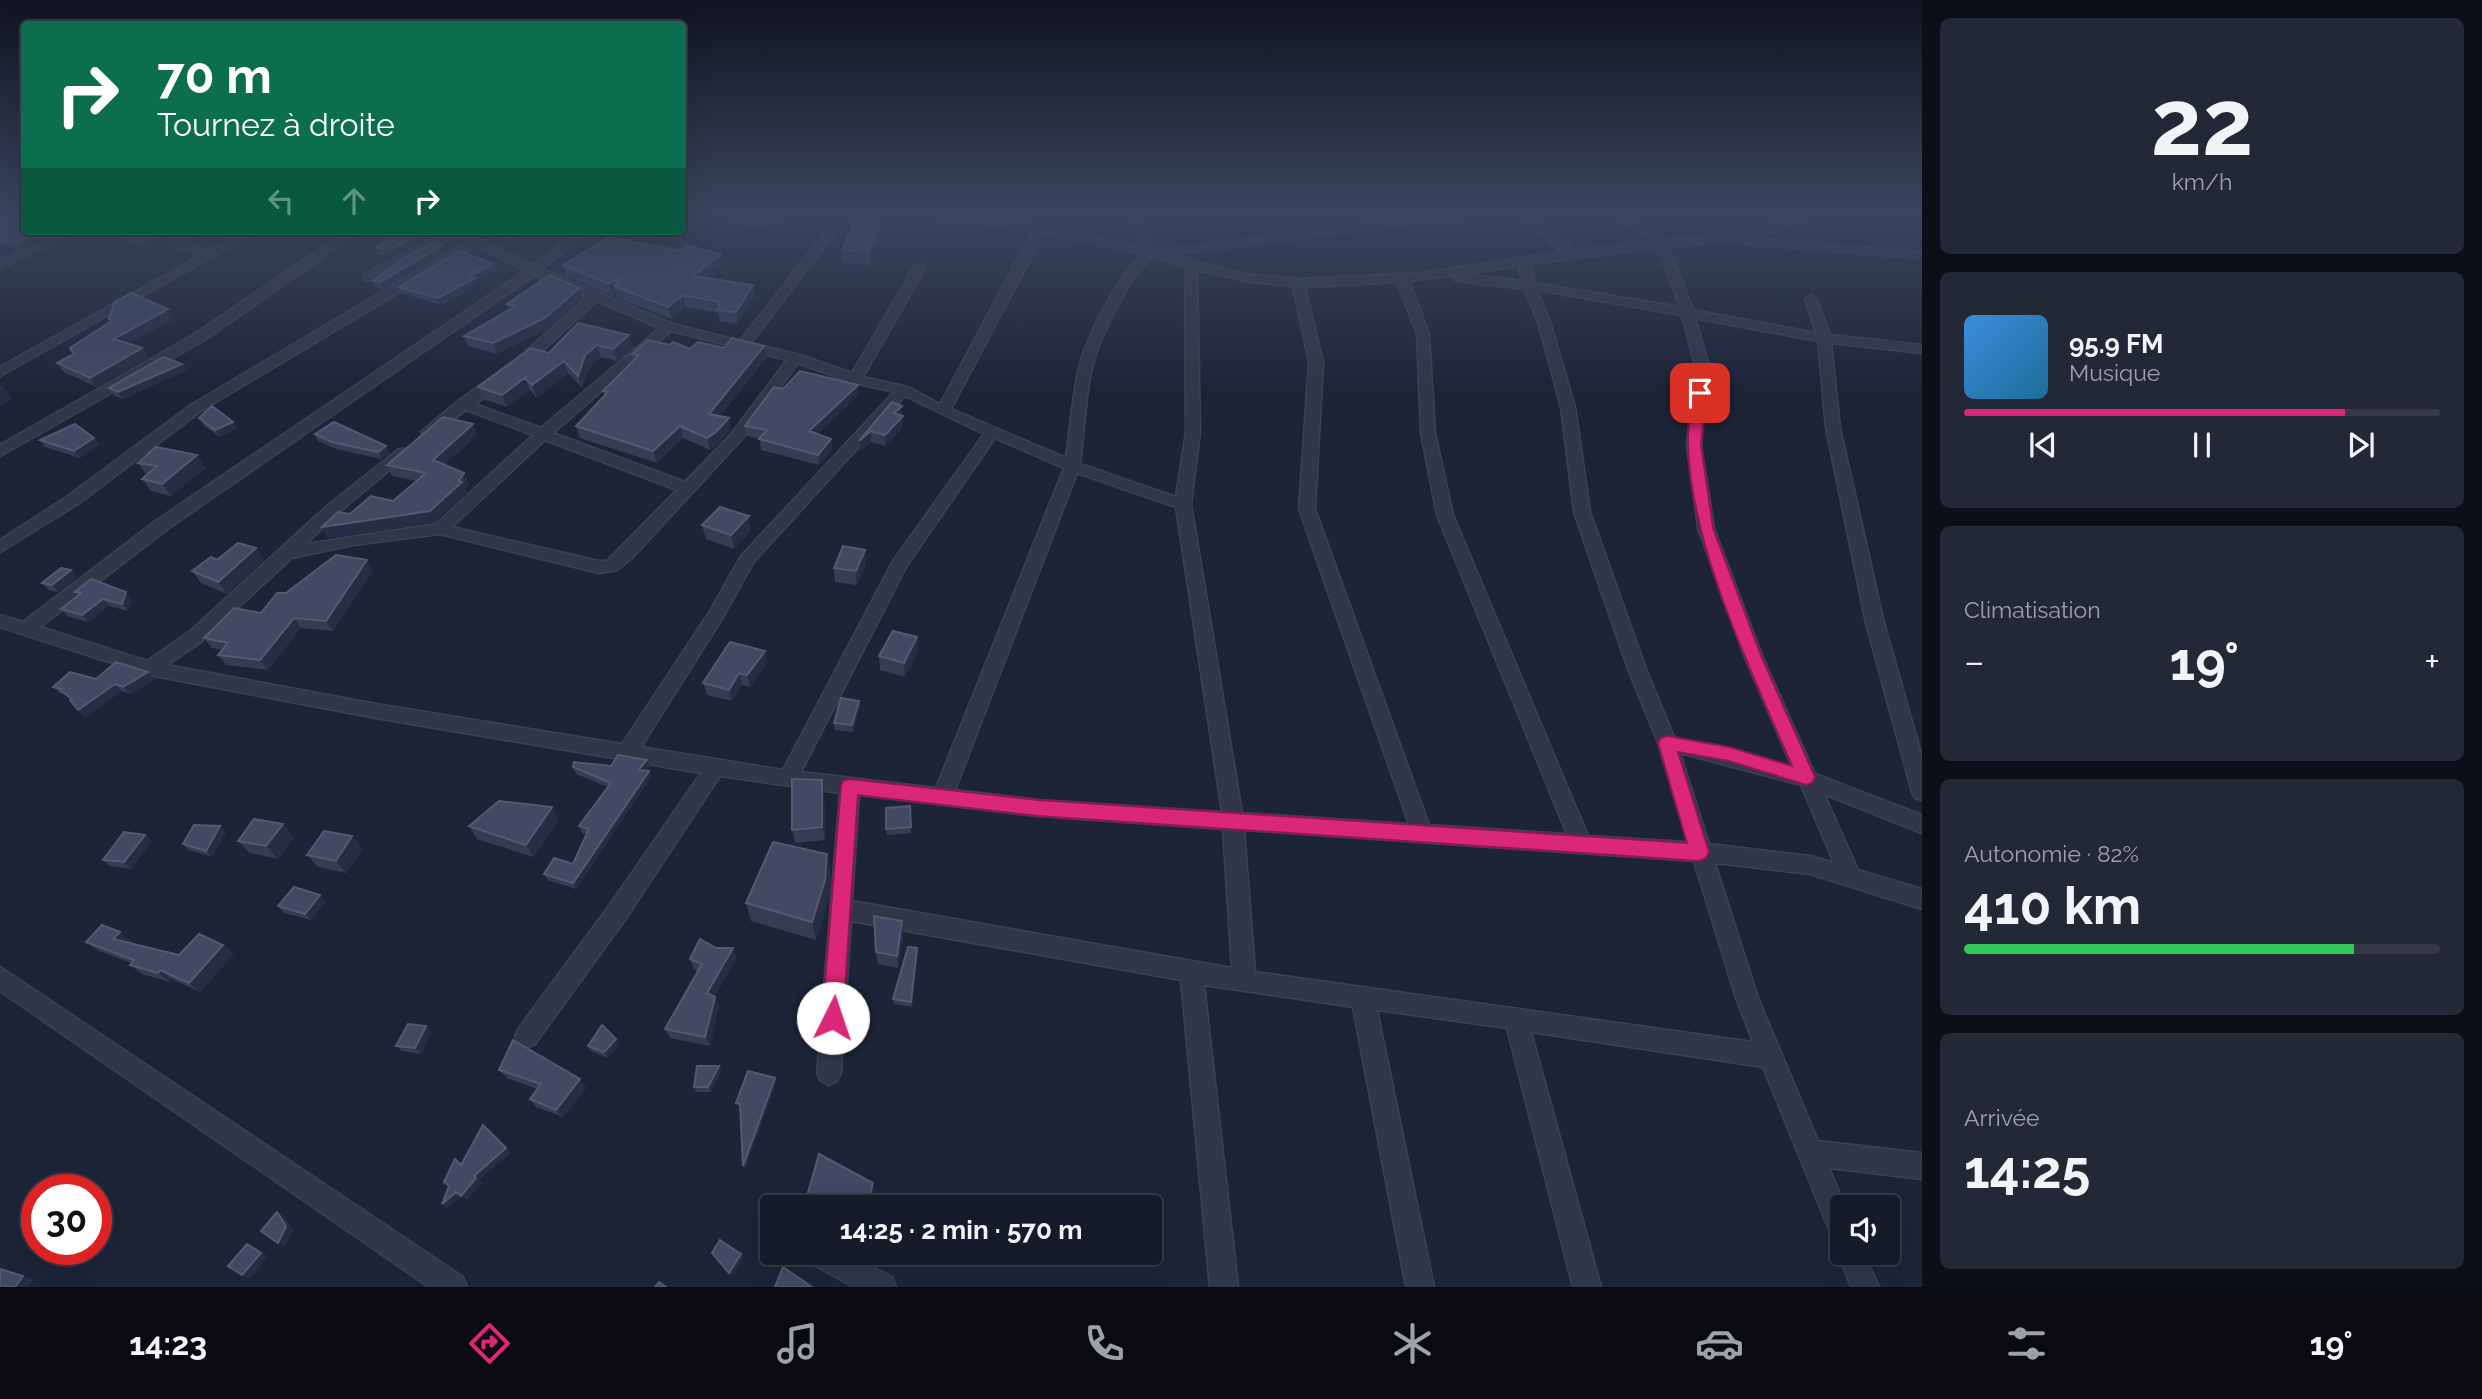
<!DOCTYPE html>
<html lang="fr">
<meta charset="utf-8">
<style>
body{margin:0;font-family:Raleway,sans-serif;background:#232836;color:#f1f3f6;height:100vh;display:flex;flex-direction:column;font-size:26px;white-space:nowrap}
*{box-sizing:border-box;margin:0}
p{font-size:23px;color:#9ea1a8}
.icon{flex:none;width:38px;height:38px;fill:none;stroke:currentColor;stroke-width:2;stroke-linecap:round;stroke-linejoin:round}
.map{position:relative;flex:1;overflow:hidden}
.side{display:flex;flex-direction:column;gap:18px;padding:18px;background:#0c0f17;width:560px}
.side>*{flex:none}
.guide{position:absolute;left:21px;top:21px;width:665px;height:214px;border-radius:7px;box-shadow:0 7px 28px #0002,0 0 0 2px #353947;background:#0b6e4f;color:#fff;overflow:hidden}
.buttons{position:absolute;left:1830px;top:1195px;display:grid;gap:14px}
.buttons a{display:grid;place-items:center;width:70px;height:70px;border-radius:7px;background:#161b2a;box-shadow:0 7px 28px #0002,0 0 0 2px #353947;font-size:35px}
.speed{position:absolute;left:21px;top:1174px;display:flex;gap:14px;font-size:35px;font-weight:700;text-align:center}
.speed>*{display:grid;place-content:center;width:91px;height:91px;border-radius:50%;background:#161b2a;box-shadow:0 7px 28px #0002,0 0 0 2px #353947;line-height:1}
.speed .limit{border:10px solid #d22;background:#fff;color:#111}
.pin{position:absolute;display:grid;place-items:center;width:60px;height:60px;color:#fff;margin:-30px;border-radius:14px;box-shadow:0 4px 10px #0006}
.me{position:absolute;width:77px;margin:-38px;rotate:4deg;stroke-linejoin:round;filter:drop-shadow(0 0 5px #0008)}
.turn{display:flex;align-items:center;gap:24px;height:147px;padding:0 21px;font-size:32px}
.turn .icon{width:91px;height:91px;stroke-width:2.5}
.turn b{display:block;font-size:49px;line-height:60px}
.lanes{display:flex;align-items:center;height:66px;padding:0 21px;background:#0003;justify-content:center;gap:35px;direction:ltr}
.lanes .off{opacity:.35}
.big{font-size:52px;font-weight:700;line-height:1.1}
.side .tile{flex:1;display:flex;flex-direction:column;justify-content:center;gap:10px;min-width:0;padding:0 24px;border-radius:10px;background:#232836}
.side .dial{align-items:center;gap:0}
.dial b{font-size:91px;line-height:1}
.song{display:flex;align-items:center;gap:21px}
.cover{width:84px;height:84px;border-radius:10px;background:linear-gradient(135deg,hsl(210 70% 55%),hsl(200 70% 35%))}
.played{height:7px;border-radius:4px;background:linear-gradient(90deg,#db2777 80%,#353947 80%)}
.keys{display:flex;justify-content:space-around;direction:ltr}
.heat{display:flex;justify-content:space-between;align-items:center;font-size:38px;direction:ltr}
.charge{height:10px;border-radius:5px;background:linear-gradient(90deg,#34c759 82%,#353947 0)}
.trip{position:absolute;left:760px;top:1195px;width:402px;height:70px;border-radius:7px;background:#161b2a;box-shadow:0 7px 28px #0002,0 0 0 2px #353947;font-weight:700;line-height:70px;text-align:center}
.dock{display:flex;height:112px;justify-content:space-around;align-items:center;background:#090b11;color:#9ea1a8}
.dock .icon{width:49px;height:49px}
.dock .selected{color:#db2777}
.dock b{font-size:32px;color:#f1f3f6}
main{display:flex;flex:1;min-height:0}
.map>svg:first-child{display:block}
.lines{fill:none;stroke-linecap:round;stroke-linejoin:round}
.street-casing{stroke:#3b4052;stroke-width:3}
.street{fill:#313649;fill-rule:evenodd}
.wall{fill:#353d55}
.shaded-wall{fill:#262e45}
.building{fill:#424962;stroke:#525971;stroke-width:2}
.route{fill:#db2777;stroke:#8e194d;stroke-width:2}
</style>
<main>
<div class="map">
<svg width="1922" height="1287" viewBox="0 0 1922 1287">
<rect width="100%" height="100%" fill="#1d2438"/>
<g class="lines">
<defs>
<path id="street" d="M936 212 1045 226 1141 247 1128 212H1139L1153 250 1156 251 1451 212H1485L1480 215 1171 255 1251 275 1300 279 1419 273 1562 252 1516 212H1528L1574 250 1652 241 1610 212H1623L1666 240 1741 233 1785 221 1803 212H1818L1793 225 1749 238 1922 252V258L1744 244 1739 240 1669 247 1693 310 1816 333 1805 299 1811 295 1817 299 1830 335 1922 345V353L1831 343 1840 428 1884 623 1922 757V800L1915 798 1912 792 1866 623 1826 428 1818 341 1695 318 1709 366 1701 445 1714 528 1763 658 1815 774 1922 815V833L1824 794 1858 870 1922 889V909L1810 874 1715 863 1758 998 1818 1141 1922 1153V1179L1829 1168 1846 1208H1843V1253H1864L1879 1287H1851L1838 1253 1841 1245 1834 1242 1763 1067 1531 1032 1601 1287H1573L1507 1028 1377 1010 1434 1287H1406L1353 1007 1204 985 1238 1287H1210L1181 980 851 921 841 1073 837 1081 829 1085 821 1081 817 1073 840 793 720 776 627 917 535 1044 527 1048 519 1044 515 1036 519 1028 611 903 701 773 376 718 149 675 0 627V615L23 622 157 520 526 270 476 246 201 411 78 504 0 552V540L68 496 191 405 468 241 456 235 372 280H364V274L434 237 412 231H465L533 265 577 231H590L542 269 673 324 740 341 825 232H833V236L751 343 800 355 852 373 914 267 924 264 926 267 863 377 908 387 940 404 1033 231 940 217 936 216ZM1044 233 1142 254C1118 275 1084 341 1078 372 1072 400 1070 429 1066 458L951 409ZM1658 248 1680 307 1535 283 1530 264ZM1152 257 1185 267 1186 432 1176 497 1080 464C1084 433 1085 402 1091 372 1098 340 1128 278 1152 257ZM1519 266 1522 281 1464 274ZM1197 270 1251 282 1293 286 1309 362 1299 509 1409 824 1242 813 1191 504 1200 432ZM535 275 587 297 518 358 458 401 421 432 428 436 433 435 466 410 533 435 436 524 306 544 337 514 411 452 409 449H399L327 506 189 632 147 661 40 627 169 528ZM1454 275 1455 280 1459 281 1524 289 1538 322 1561 407 1574 512 1628 669 1658 743 1688 842 1588 836 1453 515 1435 433 1429 334 1409 281ZM1397 282 1417 334 1421 433 1437 515 1567 834 1429 825 1315 509 1323 362 1305 287ZM1537 290 1682 315 1695 366 1687 445 1698 528 1745 658 1792 767 1674 737 1646 669 1590 512 1575 407 1550 322ZM597 301 660 328 541 428 475 404 528 364ZM671 331 787 360 732 433 685 482 553 433ZM798 363 850 382 894 392 741 556 710 611 622 744 376 704 167 665 201 642 292 558 353 545 440 534 599 573 617 570 634 556 742 439ZM905 396 984 434 893 561 783 770 641 747 722 619 753 563ZM995 438 1064 468 936 788 801 772 906 567ZM545 440 677 490 607 561H599L452 527ZM1077 473 1176 507 1222 812 1038 800 955 790ZM1680 753 1801 785 1834 863 1810 856 1709 844ZM859 795 1038 816 1223 829 1232 968 852 901ZM1244 830 1694 861 1736 998 1753 1042 1255 972Z
M64 231H79L0 269V261Z
M186 231H200L184 243 208 251 244 231H258L0 376V367L200 256 169 244Z
M347 231H361L203 341 0 456V445L193 335Z
M0 967 463 1277 467 1287H429L0 991Z
M805 1253H845L892 1277 896 1287H854L809 1262Z"/>
</defs>
<use href="#street" class="street-casing"/>
<use href="#street" class="street"/>
</g>
<path class="wall" d="M727 212H785V216L767 230 729 222Z
M0 217 24 231H58L17 250 10 247 0 251Z
M880 224 881 237 870 265 843 263 842 250Z
M110 231H175V236L171 239 145 250Z
M474 231H554L547 237 523 233 512 240Z
M418 235 420 241 392 256 379 254 376 247Z
M446 251 383 289 376 287 373 281Z
M493 264 496 270 476 281 477 285 441 305 402 293 399 287Z
M563 265H723L707 278 755 296 738 323 720 322 718 313 685 307 671 319 617 298 616 294 613 296 566 276Z
M579 288 582 298 548 328 497 354 468 346 464 336 509 310 507 304Z
M109 319H174L129 343 142 348 149 357 96 387 64 372 57 363 74 354 111 322Z
M629 335 633 348 617 361 601 357 589 368 582 388 568 373 537 398 530 390 507 407 483 399 478 387 549 353Z
M690 349 766 358 720 416 731 429 718 444 710 450 683 438 657 463 580 438 576 426 604 396 603 391 634 360 632 354Z
M182 364 187 370 123 399 113 395 109 388Z
M858 385V396L818 434 831 439 832 450 819 465 761 450 760 439 747 436 745 426 783 389Z
M902 406 903 427 885 446 871 442 860 451 859 441Z
M199 418 237 428 220 437 203 425Z
M315 434 386 446 389 453 381 459 336 449 318 441Z
M477 435 444 465 469 484 465 489 467 492 435 522 328 538 322 527 350 514 393 501 417 481 392 476 387 465Z
M40 440 99 445 80 458 45 447Z
M197 455 205 468 171 496 151 491 142 479 147 475 138 463Z
M702 525 751 530 734 549 706 539Z
M256 548 264 560 227 594 201 583 192 571 217 560Z
M865 550 866 564 857 585 835 582 834 568Z
M71 570 77 577 58 592 49 590 42 583Z
M373 571 333 631 301 628 268 670 226 665 218 655 222 650 212 648 204 638 261 613 286 593Z
M75 592 132 599 128 611 109 606 88 622 67 616 61 609 79 595Z
M917 637 918 651 905 677 880 670 879 656Z
M765 651 767 663 750 687 742 685 732 701 707 695 703 683Z
M148 672 155 679 130 694 122 691 85 717 78 710 71 699 65 694 60 693 53 687 96 679Z
M859 701 860 707 853 732 835 730 834 723Z
M647 760 650 767 647 771 651 777 576 889 548 880 544 874 573 864 587 834 582 833 579 826 608 787 576 774 573 767 611 766Z
M822 780 824 793 825 840 795 843 792 830Z
M910 806 911 833 887 835 886 829Z
M559 820 533 857 477 839 469 826Z
M283 824 294 837 278 859 250 853 238 841Z
M220 826 226 832 212 857 189 850 183 844Z
M145 835 152 841 131 869 110 866 103 860Z
M352 836 363 849 346 873 318 867 307 855Z
M831 873 829 898 816 940 751 921 746 903Z
M326 901 311 920 284 913 278 906Z
M902 921 903 933 898 968 878 964 876 952Z
M120 932 132 942 130 943 179 955 234 954 200 992 172 979 170 982 142 974 130 965 131 963 99 951 86 942Z
M917 948V954L912 1007 894 1004 893 999Z
M737 958 714 997 719 1006 710 1046 670 1038 665 1029 698 971 694 969 690 959Z
M426 1026 431 1032 421 1054 402 1051 396 1046Z
M619 1045 608 1058 591 1051 588 1046Z
M499 1070 580 1079 586 1088 563 1117 536 1107 530 1099 537 1089 507 1078Z
M722 1071 711 1092H696L694 1087Z
M875 1191 870 1208H829L810 1203 807 1196Z"/>
<path class="shaded-wall" d="M772 212H785V216L767 230 765 218Z
M880 224 881 237 870 265 869 252Z
M40 231H58L17 250 13 244Z
M170 231H175V236L171 239 145 250 141 243Z
M509 231H523V233L512 240Z
M546 231H554L547 237Z
M418 235 420 241 392 256 389 250Z
M6 241 10 247 0 251V243Z
M443 245 446 251 383 289 380 282Z
M721 254 723 265 695 288 693 276Z
M493 264 496 270 476 281 477 285 441 305 438 298 469 277Z
M621 278 614 286 616 294 613 296 609 284Z
M753 285 755 296 738 323 736 312Z
M579 288 582 298 548 328 497 354 493 343Z
M683 295 685 307 671 319 668 307Z
M168 309 174 319 121 348 114 339Z
M629 335 633 348 617 361 613 349Z
M597 345 601 357 589 368 582 388 578 376 585 355Z
M764 346 766 358 712 425 709 414Z
M142 348 149 357 96 387 90 378Z
M564 361 568 373 537 398 532 385Z
M182 364 187 370 123 399 118 392Z
M525 378 530 390 507 407 502 395Z
M2 385 13 399 0 406V386Z
M858 385V396L810 442 809 431Z
M902 406 903 427 885 446V435L894 413Z
M729 418 731 429 718 444 710 450 707 438Z
M233 422 237 428 220 437 215 430Z
M473 424 477 435 438 471 433 460Z
M680 426 683 438 657 463 653 451Z
M871 431V442L860 451 859 441Z
M94 438 99 445 80 458 74 451Z
M831 439 832 450 819 465 818 455Z
M386 446 389 453 381 459 378 452Z
M197 455 205 468 171 496 162 484Z
M464 473 469 484 465 489 467 492 435 522 328 538 322 527 459 481Z
M749 516 751 530 734 549 731 535Z
M256 548 264 560 227 594 218 582Z
M865 550 866 564 857 585 856 571Z
M367 560 373 571 333 631 326 621Z
M71 570 77 577 58 592 52 585Z
M126 592 132 599 128 611 122 604Z
M103 599 109 606 88 622 82 615Z
M294 618 301 628 268 670 260 660Z
M917 637 918 651 905 677 904 663Z
M765 651 767 663 750 687 747 675Z
M148 672 155 679 130 694 123 687Z
M739 673 742 685 732 701 729 690Z
M115 684 122 691 85 717 78 710Z
M859 701 860 707 853 732 852 725Z
M647 760 650 767 641 777 638 770Z
M649 771 651 777 576 889 573 883Z
M822 780 824 793 825 840 822 827Z
M552 807 559 820 533 857 526 845Z
M283 824 294 837 278 859 266 846Z
M220 826 226 832 212 857 206 851Z
M145 835 152 841 131 869 124 862Z
M352 836 363 849 346 873 336 861Z
M827 854 831 873 829 898 816 940 812 922Z
M320 895 326 901 311 920 305 914Z
M902 921 903 933 898 968 897 956Z
M120 932 132 942 125 949 113 939Z
M223 945 234 954 200 992 189 983Z
M733 948 737 958 711 1003 707 993Z
M917 948V954L912 1007 911 1002Z
M160 970 172 979 170 982 158 973Z
M715 997 719 1006 710 1046 705 1037Z
M426 1026 431 1032 421 1054 415 1048Z
M616 1039 619 1045 608 1058 604 1052Z
M719 1066 722 1071 711 1092 708 1087Z
M775 1078 776 1083 745 1170 743 1166Z
M580 1079 586 1088 563 1117 556 1110Z
M506 1148 511 1153 479 1180 474 1176Z
M476 1178 482 1183 467 1200 461 1196 447 1208 442 1204 456 1192Z
M873 1183 875 1191 870 1208H866Z
M277 1212 284 1216 293 1230 285 1247 278 1243Z
M247 1244 268 1256 250 1279 242 1275Z
M741 1254 744 1257 732 1277 729 1273Z
M23 1276 34 1279 28 1287H15Z"/>
<path class="building" d="M10 212H24V231H40L13 244 6 241 0 243V217Z
M740 212H772L765 218Z
M854 222 880 224 869 252 842 250Z
M118 231H170L141 243Z
M400 231H407L418 235 389 250 376 247Z
M609 237 682 251 686 245 721 254 693 276 753 285 736 312 717 310 720 302 683 295 668 307 614 286 621 278 609 284 563 265Z
M435 242 443 245 380 282 373 281 404 258Z
M460 251 493 264 469 277 475 278 438 298 399 287Z
M550 275 579 288 545 318 493 343 464 336 516 306 507 304Z
M131 293 168 309 114 339 142 348 90 378 57 363 74 354 70 348 113 320 109 319 115 302Z
M578 323 629 335 613 349 597 345 585 355 578 376 564 361 532 385 525 378 527 376 502 395 478 387 531 348 549 353Z
M732 338 764 346 709 414 729 418 716 432 707 438 680 426 653 451 576 426 608 392 603 391 639 355 632 354 648 340 670 345 673 342 690 349 698 342 724 348Z
M163 357 182 364 118 392 109 388Z
M800 371 858 385 809 431 831 439 818 455 759 439 767 430 745 426 774 387 783 389Z
M892 402 902 406 894 413 903 416 885 435 871 431 859 441Z
M212 406 233 422 215 430 199 418Z
M443 417 473 424 433 460 464 473 459 481 462 482 430 511 322 527 338 512 350 514 371 496 393 501 426 473 387 465Z
M334 422 386 446 378 452 332 442 315 434Z
M75 424 94 438 74 451 40 440Z
M156 447 197 455 162 484 142 479 157 466 138 463Z
M720 507 749 516 731 535 702 525Z
M238 543 256 548 218 582 192 571 211 557 217 560Z
M843 546 865 550 856 571 834 568Z
M336 555 367 560 326 621 294 618 260 660 218 655 228 643 204 638 234 608 261 613 277 593H286Z
M61 568 71 570 52 585 42 583Z
M91 579 126 592 122 604 103 599 82 615 61 609 81 593 75 592Z
M893 631 917 637 904 663 879 656Z
M730 642 765 651 747 675 739 673 729 690 703 683Z
M116 662 148 672 123 687 115 684 78 710 70 700 72 699 60 690 62 689 53 687 70 672 96 679Z
M841 698 859 701 852 725 834 723Z
M618 755 647 760 638 770 649 771 573 883 544 874 554 858 573 864 589 829 579 826 611 783 573 767 574 762 611 766Z
M792 779 822 780V827L792 830Z
M499 801 552 807 526 845 469 826Z
M910 806 911 827 886 829V808Z
M254 819 283 824 266 846 238 841Z
M194 825 220 826 206 851 183 844Z
M324 831 352 836 336 861 307 855Z
M124 832 145 835 124 862 103 860Z
M773 842 827 854 825 880 812 922 746 903Z
M294 887 320 895 305 914 278 906Z
M874 916 902 921 897 956 876 952Z
M102 925 120 932 113 939 179 955 199 934 223 945 189 983 160 970 158 973 130 965 134 960 86 942Z
M700 939 716 948H733L707 993 715 997 705 1037 665 1029 702 964 690 959Z
M908 947 917 948 911 1002 893 999Z
M408 1024 426 1026 415 1048 396 1046Z
M602 1025 616 1039 604 1052 588 1046Z
M513 1040 580 1079 556 1110 530 1099 541 1084 499 1070Z
M697 1066H719L708 1087H694Z
M748 1071 775 1078 743 1166 740 1104 736 1103Z
M483 1125 506 1148 474 1176 476 1178 461 1196 456 1192 442 1204 449 1186 444 1182 455 1159 461 1165Z
M819 1154 873 1183 866 1208H854L837 1200 836 1203 807 1196Z
M277 1212 286 1226 278 1243 261 1231Z
M720 1240 741 1254 729 1273 712 1253Z
M247 1244 261 1253 242 1275 228 1266Z
M783 1267 812 1287H775Z
M0 1269 23 1276 15 1287H0Z
M659 1282 666 1287H655Z"/>
<linearGradient id="sky" x2="0" y2="1"><stop stop-color="#10141f"/><stop offset="0.54" stop-color="#3a455e"/><stop offset="1" stop-color="#3a455e" stop-opacity="0"/></linearGradient>
<rect width="1922" height="393" fill="url(#sky)"/>
<path class="route" d="M1700 389 1706 393 1701 445 1713 528 1762 658 1815 777 1812 783 1806 785 1729 761 1678 752 1709 852 1706 858 1699 861 1038 816 858 795 843 1018 840 1026 833 1029 825 1026 822 1018 841 786 843 781 850 779 1038 800 1687 843 1658 743 1661 738 1667 736 1729 747 1792 766C1751 670 1692 551 1688 446 1687 429 1691 410 1693 393Z"/>
</svg>
<div class="buttons">
<a><svg class="icon" aria-label="sound" viewBox="0 0 24 24"><path d="M4 9h4l5-4v14l-5-4H4zM17 9q2 3 0 6"/></svg></a>
</div>
<div class="speed"><div class="limit">30</div></div>
<div class="pin" style="left:1700px;top:393px;background:#d93025"><svg class="icon" aria-label="arrive" viewBox="0 0 24 24"><path d="M6 21V4h12l-3 4 3 4H6"/></svg></div>
<svg class="me" style="left:833px;top:1018px" viewBox="-20 -20 40 40"><circle r="19" fill="#fff"/><path d="M0-13L10 11 0 6-10 11z" fill="#db2777"/></svg>
<div class="trip">14:25 · 2 min · 570 m</div>
<div class="guide">
<div class="turn"><svg class="icon" aria-label="right" viewBox="0 0 24 24"><path d="M7 20v-9h11M14 6l5 5-5 5"/></svg><div><b>70 m</b>Tournez à droite</div></div>
<div class="lanes"><svg class="icon off" aria-label="left" viewBox="0 0 24 24"><path d="M17 20v-9H6M10 6l-5 5 5 5"/></svg><svg class="icon off" aria-label="ahead" viewBox="0 0 24 24"><path d="M12 20V5M6 11l6-6 6 6"/></svg><svg class="icon" aria-label="right" viewBox="0 0 24 24"><path d="M7 20v-9h11M14 6l5 5-5 5"/></svg></div>
</div>
</div>
<section class="side">
<div class="tile dial"><b>22</b><p>km/h</p></div>
<div class="tile">
<div class="song"><i class="cover"></i><div><b>95.9 FM</b><p>Musique</p></div></div>
<div class="played"></div>
<div class="keys"><svg class="icon" aria-label="previous" viewBox="0 0 24 24"><path d="M18 5L8 12l10 7zM5 5v14"/></svg><svg class="icon" aria-label="pause" viewBox="0 0 24 24"><path d="M8 5v14M16 5v14"/></svg><svg class="icon" aria-label="next" viewBox="0 0 24 24"><path d="M6 5l10 7-10 7zM19 5v14"/></svg></div>
</div>
<div class="tile"><p>Climatisation</p>
<div class="heat"><a>−</a><b class="big">19°</b><a>+</a></div>
</div>
<div class="tile"><p>Autonomie · 82%</p><b class="big">410 km</b><div class="charge"></div></div>
<div class="tile"><p>Arrivée</p><b class="big">14:25</b></div>
</section>
</main>
<nav class="dock">
<b>14:23</b>
<svg class="icon selected" aria-label="directions" viewBox="0 0 24 24"><path d="M12 3l9 9-9 9-9-9zM9 14v-3h6M13 9l2 2-2 2"/></svg>
<svg class="icon" aria-label="music" viewBox="0 0 24 24"><path d="M9 18V5l10-2v13"/><circle cx="6" cy="18" r="3"/><circle cx="16" cy="16" r="3"/></svg>
<svg class="icon" aria-label="phone" viewBox="0 0 24 24"><path d="M5 4h4l2 5-3 2q2 4 5 5l2-3 5 2v4C11 20 4 13 5 4z"/></svg>
<svg class="icon" aria-label="climate" viewBox="0 0 24 24"><path d="M12 3v18M4 7l16 10M4 17L20 7"/></svg>
<svg class="icon" aria-label="car" viewBox="0 0 24 24"><path d="M5 17H2v-5l4-1 3-4h7l3 4 3 1v5h-3M9 17h6M6 11h13"/><circle cx="7" cy="17" r="2"/><circle cx="17" cy="17" r="2"/></svg>
<svg class="icon" aria-label="filters" viewBox="0 0 24 24"><path d="M4 7h16M4 17h16"/><circle cx="9" cy="7" r="2"/><circle cx="15" cy="17" r="2"/></svg>
<b>19°</b>
</nav>
